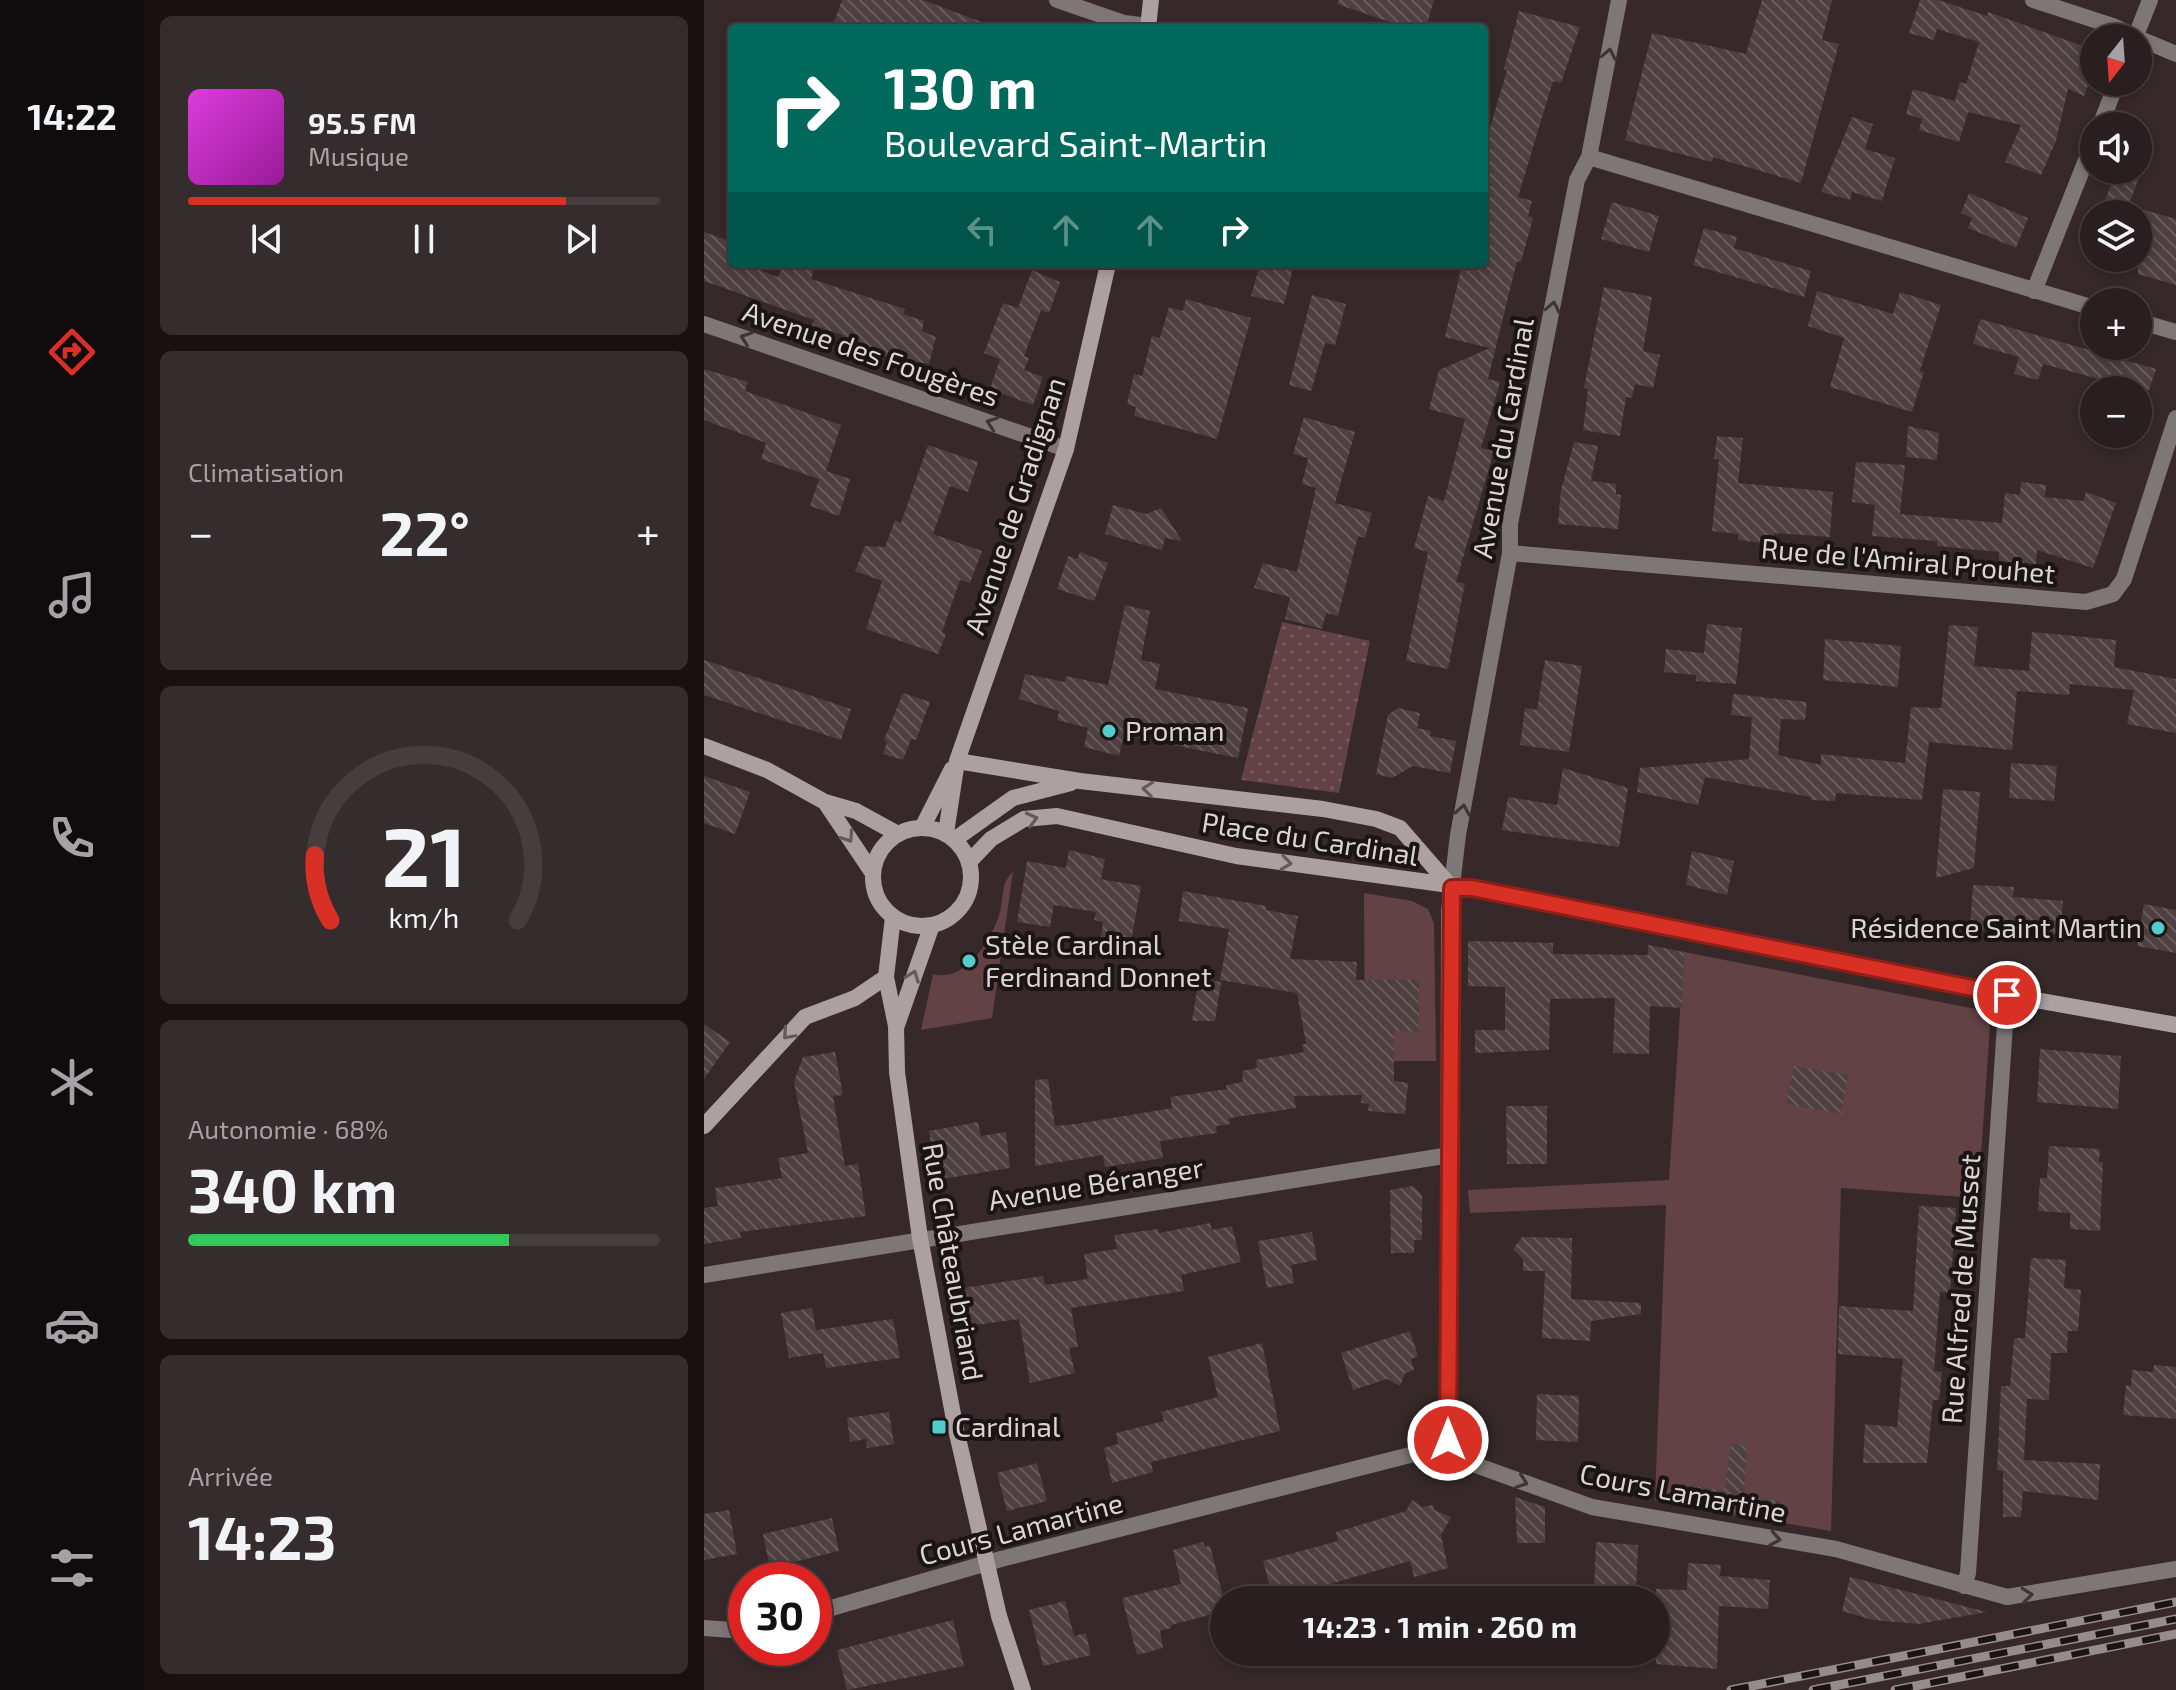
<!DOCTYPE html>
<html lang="fr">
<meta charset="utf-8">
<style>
body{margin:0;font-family:"Exo 2",sans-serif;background:#352c2d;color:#f1f3f6;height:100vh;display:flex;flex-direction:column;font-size:30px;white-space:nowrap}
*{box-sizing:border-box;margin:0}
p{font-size:26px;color:#a5a2a5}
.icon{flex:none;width:44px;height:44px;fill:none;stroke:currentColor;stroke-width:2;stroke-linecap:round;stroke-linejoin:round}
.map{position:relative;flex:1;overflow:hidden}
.details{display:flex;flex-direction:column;gap:16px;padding:16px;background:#171112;width:560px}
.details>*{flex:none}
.guide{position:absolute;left:24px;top:24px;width:760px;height:244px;border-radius:8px;box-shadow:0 4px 12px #0003,0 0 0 2px #453d3e;background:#00695c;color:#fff;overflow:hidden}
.needle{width:52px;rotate:197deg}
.buttons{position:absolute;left:1376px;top:24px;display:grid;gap:16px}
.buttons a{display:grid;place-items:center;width:72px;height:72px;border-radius:50%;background:#291f20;box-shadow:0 4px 12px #0003,0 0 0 2px #453d3e;font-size:40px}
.speed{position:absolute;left:24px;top:1562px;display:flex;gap:16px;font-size:40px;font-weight:700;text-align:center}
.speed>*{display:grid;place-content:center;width:104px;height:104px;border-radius:50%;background:#291f20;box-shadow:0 4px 12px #0003,0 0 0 2px #453d3e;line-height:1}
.speed .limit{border:12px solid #d22;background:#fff;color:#111}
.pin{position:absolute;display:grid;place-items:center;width:68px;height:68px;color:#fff;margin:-34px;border:4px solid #fff;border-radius:50%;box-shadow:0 2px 8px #0007}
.me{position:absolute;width:88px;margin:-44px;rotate:0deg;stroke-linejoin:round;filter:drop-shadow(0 0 6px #0008)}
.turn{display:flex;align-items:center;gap:28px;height:168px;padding:0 24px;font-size:36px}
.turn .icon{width:104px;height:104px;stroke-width:2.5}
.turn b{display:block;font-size:56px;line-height:68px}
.lanes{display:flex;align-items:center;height:76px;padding:0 24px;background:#0003;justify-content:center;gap:40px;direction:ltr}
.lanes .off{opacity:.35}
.big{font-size:60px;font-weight:700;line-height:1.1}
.details .widget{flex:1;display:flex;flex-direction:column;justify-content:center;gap:12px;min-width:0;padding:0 28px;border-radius:12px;background:#352c2d}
.details .dial{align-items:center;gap:0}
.dial svg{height:208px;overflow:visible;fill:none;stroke:#453d3e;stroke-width:7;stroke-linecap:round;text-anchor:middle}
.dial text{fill:#f1f3f6;stroke:none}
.song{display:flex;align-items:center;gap:24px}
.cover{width:96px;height:96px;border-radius:12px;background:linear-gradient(135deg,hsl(300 70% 55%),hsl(300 70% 35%))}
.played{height:8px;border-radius:4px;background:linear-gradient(90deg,#d93025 80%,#453d3e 80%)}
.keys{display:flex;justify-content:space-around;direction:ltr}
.heat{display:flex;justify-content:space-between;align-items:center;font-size:44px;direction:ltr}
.charge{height:12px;border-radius:6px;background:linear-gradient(90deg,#34c759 68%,#453d3e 0)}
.trip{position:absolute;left:506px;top:1586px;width:460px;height:80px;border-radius:40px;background:#291f20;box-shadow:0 4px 12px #0003,0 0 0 2px #453d3e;font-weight:700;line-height:80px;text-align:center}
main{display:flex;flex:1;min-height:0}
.tab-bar{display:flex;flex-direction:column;width:144px;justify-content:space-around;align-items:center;background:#100c0d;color:#a5a2a5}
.tab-bar .icon{width:56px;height:56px}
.tab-bar .on{color:#d93025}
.tab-bar b{font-size:36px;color:#f1f3f6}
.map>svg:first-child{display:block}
.grass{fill:url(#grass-dots)}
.garden{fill:#634245}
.building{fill:url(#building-back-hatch)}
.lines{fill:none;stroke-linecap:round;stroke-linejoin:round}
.street{stroke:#7e7677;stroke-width:16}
.secondary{stroke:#aca0a0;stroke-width:16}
.rail-casing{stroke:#978c8c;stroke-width:9}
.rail{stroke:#1a1414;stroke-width:6;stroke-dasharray:18;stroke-linecap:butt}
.oneway{stroke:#3d3637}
.oneway2{stroke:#635a5a}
.route-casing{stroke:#8d1f18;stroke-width:20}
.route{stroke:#d93025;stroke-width:14}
.poi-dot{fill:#53cdcb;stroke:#1a1414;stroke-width:3}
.labels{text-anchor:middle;stroke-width:8;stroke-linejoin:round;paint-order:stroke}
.street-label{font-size:28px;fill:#dcd3d3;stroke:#1a1414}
.poi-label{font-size:28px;fill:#dcd3d3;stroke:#1a1414;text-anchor:start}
</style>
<main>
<nav class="tab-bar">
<b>14:22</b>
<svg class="icon on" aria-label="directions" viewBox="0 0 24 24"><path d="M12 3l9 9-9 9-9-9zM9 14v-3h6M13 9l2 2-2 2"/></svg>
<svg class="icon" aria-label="music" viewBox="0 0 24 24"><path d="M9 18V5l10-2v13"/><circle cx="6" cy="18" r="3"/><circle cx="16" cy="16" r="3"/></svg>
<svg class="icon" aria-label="phone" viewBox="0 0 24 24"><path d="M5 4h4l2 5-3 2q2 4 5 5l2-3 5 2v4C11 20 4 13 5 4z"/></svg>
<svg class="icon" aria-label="climate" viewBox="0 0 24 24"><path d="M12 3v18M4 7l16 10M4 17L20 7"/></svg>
<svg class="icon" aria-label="car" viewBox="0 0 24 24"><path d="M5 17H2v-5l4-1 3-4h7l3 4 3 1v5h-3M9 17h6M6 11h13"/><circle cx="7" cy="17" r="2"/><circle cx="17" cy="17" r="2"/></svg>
<svg class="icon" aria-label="filters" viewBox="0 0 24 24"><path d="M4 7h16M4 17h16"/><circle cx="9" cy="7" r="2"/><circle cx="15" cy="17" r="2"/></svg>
</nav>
<section class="details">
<div class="widget">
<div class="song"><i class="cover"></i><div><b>95.5 FM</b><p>Musique</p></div></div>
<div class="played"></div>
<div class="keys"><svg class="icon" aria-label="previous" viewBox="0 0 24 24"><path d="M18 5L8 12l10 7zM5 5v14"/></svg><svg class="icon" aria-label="pause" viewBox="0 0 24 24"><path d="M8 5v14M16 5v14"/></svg><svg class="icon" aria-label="next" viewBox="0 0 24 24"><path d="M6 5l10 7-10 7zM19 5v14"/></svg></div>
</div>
<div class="widget"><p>Climatisation</p>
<div class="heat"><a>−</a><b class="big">22°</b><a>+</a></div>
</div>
<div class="widget dial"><svg viewBox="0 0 100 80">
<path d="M14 69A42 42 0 1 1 86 69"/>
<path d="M14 69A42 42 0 0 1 8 44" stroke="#d93025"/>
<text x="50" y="56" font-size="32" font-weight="700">21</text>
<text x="50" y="72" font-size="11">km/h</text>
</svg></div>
<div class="widget"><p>Autonomie · 68%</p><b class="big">340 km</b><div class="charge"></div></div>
<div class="widget"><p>Arrivée</p><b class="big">14:23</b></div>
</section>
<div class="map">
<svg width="1472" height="1690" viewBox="0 0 1472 1690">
<defs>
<pattern id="grass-dots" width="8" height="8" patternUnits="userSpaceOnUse" patternTransform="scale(2)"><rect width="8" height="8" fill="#634245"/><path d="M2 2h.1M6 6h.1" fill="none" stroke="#795c5f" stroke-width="1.8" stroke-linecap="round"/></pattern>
<pattern id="building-back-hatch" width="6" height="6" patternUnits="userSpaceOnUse" patternTransform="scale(2)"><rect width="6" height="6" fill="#4e3f40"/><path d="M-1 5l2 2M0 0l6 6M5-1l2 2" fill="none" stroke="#675a5b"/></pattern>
</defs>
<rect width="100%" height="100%" fill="#37292a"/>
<path class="grass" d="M578 622 666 641 635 793 537 780Z"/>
<path class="garden" d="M309 872 288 1018 217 1030 229 974C262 983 288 939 296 912 300 896 297 882 309 872Z
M660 893 708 901 724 909 730 924 732 1061H661Z
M980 952 1287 1012 1274 1198 1137 1188 1127 1531 951 1501 962 1205 766 1213 764 1190 965 1180Z"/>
<path class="building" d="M138 0H219L288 26 128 28Z
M634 0H730L722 28H704L633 4Z
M1058 0H1128L1118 40 1135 44 1097 183 1009 157 1008 162 921 140 948 33 1042 54Z
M1216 0H1234L1283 16 1284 12 1390 50V70L1380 96 1364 89 1352 141 1337 175 1301 162 1317 125 1264 112 1255 142 1215 130 1218 119 1202 114 1209 89 1251 101 1256 82 1262 84 1275 42 1233 29 1230 40 1205 33Z
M815 11 876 27 857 83 849 81 814 197 828 201 824 216 829 218 817 262 813 261 784 379 796 382 777 448 790 451 752 582 761 583 744 669 702 661 724 552 710 548 724 496 740 501 761 419 725 409 735 370 786 348 741 337 757 269 764 271 766 264H780V209L787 184 780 183V149L803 70 800 69Z
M1148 117 1169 124 1161 149 1191 158 1178 201 1148 192 1146 200 1117 192Z
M1413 170H1438L1424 207 1401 200Z
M1265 193 1324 218 1312 248 1264 228 1268 218 1257 213Z
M908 202 955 216 945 252 897 239Z
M1434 208 1472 219V285L1434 274Z
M1000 228 1033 237 1030 248 1107 271 1100 297 989 265Z
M0 232 28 242V264H39L74 277 79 264H112L107 279 201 309 199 314 220 321 218 331 232 337 225 364 135 348 139 335 108 325 110 320 0 281Z
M556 264H590L580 304 547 296Z
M328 270 356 282 345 313 337 310 320 356 325 358 320 370 339 377 329 405 286 389 296 359 280 353 299 303 314 308Z
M900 287 948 297 939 351 956 355 949 388 931 384 928 398 922 397 916 436 879 430 884 389 880 388Z
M1113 291 1189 314 1196 292 1237 305 1216 371 1220 372 1208 412 1126 387 1140 338 1104 326Z
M608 295 642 304 631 345 621 343 607 391 585 385Z
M482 299 547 318 513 439 430 416 432 407 423 404 430 374 438 376 448 336 456 338 465 307 479 311Z
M1276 319 1452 369 1445 390H1408L1410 383 1339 364 1334 380 1310 374 1315 357 1269 344Z
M0 369 44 382 41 391 137 425 122 471 146 479 135 516 106 506 115 479 57 459 62 443 0 420Z
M600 417 651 432 631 503 668 513 661 538 654 536 634 616 622 613 618 629 581 619 586 597 550 588 559 563 593 572 612 488 598 484 604 458 589 454Z
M1204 426 1235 433 1233 460 1202 457Z
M1013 436 1039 438 1034 483 1129 492 1126 537 1070 533 1069 544 1034 540V534L1008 531 1015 459H1010Z
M870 442 894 446 887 481 912 484V494L917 495 914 529 854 524 857 490Z
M224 445 274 462 264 492 246 486 229 534 278 551 266 583 256 580 238 632 242 634 234 654 162 629 178 581 151 571 161 546 181 547 191 520 197 523Z
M1152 462 1201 465 1196 514 1298 523 1301 493 1316 495 1317 482 1342 485 1341 497 1379 501 1382 492 1412 503 1389 568 1333 550 1332 564 1295 561V552L1233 546V541L1168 536 1171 505 1148 502Z
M409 505 442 514 457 508 478 541 461 538 458 550 401 534Z
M376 552 404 563 390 601 353 589 364 556 373 559Z
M421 605 446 611 437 660 456 664 451 689 544 708 534 758 420 735 415 756 380 747 384 728 353 720 355 711 315 699 321 674 361 682 362 676 404 685Z
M1003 624 1038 628 1032 684 992 681V675L960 672 962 649 1000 653Z
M1245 625 1274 627 1270 666 1325 671 1328 632 1412 640 1410 667 1472 679V733L1423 724 1430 690 1366 684 1365 695 1313 691 1308 750 1225 742 1218 800 1132 793 1131 801 1107 800V797L1001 777 994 805 933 792 936 768 1045 759 1048 717 1027 715 1029 694 1103 702 1101 720 1077 719 1074 755 1117 765V754L1201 763 1207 707 1237 708Z
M1121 639 1197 646 1194 687 1119 680Z
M0 660 147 709 137 740 0 695Z
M841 660 878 666 865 752 816 745 821 708 833 710Z
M199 693 226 702 212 740 207 739 199 760 179 754 183 741 180 740Z
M694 708 716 713 713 728 727 731 726 736 752 741 746 773 709 766 688 778 672 774 684 715Z
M1307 763 1353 766 1350 801 1305 798Z
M859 768 924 788 915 847 798 830 804 797 853 805Z
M0 776 46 792 31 834 0 823Z
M1239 789 1276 792 1270 868 1232 878Z
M365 850 401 859 397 879 437 886 427 942 397 937 399 922 390 920 392 912 350 905 346 927 313 922 323 861 362 868Z
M988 851 1030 861 1023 895 982 885Z
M1269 885 1310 887 1309 897 1359 901 1356 935 1266 929Z
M479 891 562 906V910L594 916 586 959 653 962 652 980H715V1032L690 1031V1081L704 1083 701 1114 664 1111 665 1104 657 1103 658 1095 590 1096 592 1108 525 1118 526 1124 512 1126 513 1133 456 1141 459 1158 401 1167 399 1155 331 1166V1080L344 1079 351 1126 372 1124 468 1108 466 1097 523 1089 522 1085 539 1082 538 1071 553 1068 552 1060 600 1052 598 1044H602L593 993 516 980 525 929 475 921Z
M1440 904 1472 910V953L1433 946Z
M764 941 849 943V954L944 955V945L980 952 978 1008 946 1006 945 1054 909 1053 911 998 846 999 845 1050 771 1053V1030H801V987L764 986Z
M495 978 517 982 511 1021H488Z
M0 1024 26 1042 0 1079Z
M1336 1049 1417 1056 1414 1109 1333 1102Z
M131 1052 139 1095 129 1096 141 1166 154 1164 162 1216 36 1232 37 1238 0 1244V1208L14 1206 11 1188 78 1178 74 1158 104 1153 90 1082 99 1057Z
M1090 1066 1144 1075 1137 1114 1082 1104Z
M802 1106H843V1164H803Z
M274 1122 277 1136 302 1132 306 1168 238 1179 237 1174H232L225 1131Z
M1345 1146 1396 1149 1395 1162H1399L1396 1231 1366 1229V1213L1334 1211 1336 1178H1343Z
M709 1186 718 1195V1240H710V1253H687L686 1190Z
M1215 1206 1252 1208 1246 1293 1236 1292 1230 1371 1238 1372 1235 1400H1229L1223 1463H1159L1161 1424 1193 1427 1199 1359 1134 1354 1135 1306 1209 1311Z
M506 1223 508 1230 528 1226 537 1262 477 1275 480 1291 367 1308 374 1347 365 1348 371 1373 326 1383 315 1319 265 1326 258 1288 339 1276 341 1285 384 1279 380 1254 413 1249 410 1235 454 1229 455 1233Z
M608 1232 613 1260 587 1265 590 1283 563 1288 554 1241Z
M818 1237 868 1238 867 1299 937 1303V1314L887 1321 886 1341 838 1338 841 1271H819V1259L809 1249Z
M1327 1258 1362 1260 1360 1288 1377 1290 1374 1331H1364L1363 1353H1347L1345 1400 1323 1399 1320 1460 1396 1464 1394 1500 1319 1491 1317 1517H1299V1471L1293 1470 1297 1386H1306L1310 1338H1321Z
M108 1308 112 1330 189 1319 196 1358 122 1368 119 1353 85 1358 77 1313Z
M706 1331 714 1356 707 1359 710 1370 701 1373 696 1386 683 1379 649 1390 637 1353Z
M558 1343 576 1431 447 1462 449 1472 408 1483 400 1448 414 1444 412 1433 460 1421 457 1412 514 1397 504 1357Z
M1450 1365 1472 1367V1419L1419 1415 1422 1385 1427 1386 1428 1370 1449 1372Z
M833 1394 875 1396 874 1442 832 1440Z
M185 1412 190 1444 163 1448 162 1439 146 1442 143 1418Z
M1027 1444 1043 1445 1040 1495 1076 1501 1073 1522 982 1506 985 1485 1020 1491Z
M333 1463 343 1501 303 1511 293 1473Z
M811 1497 841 1507V1543H813Z
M708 1500 718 1507 729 1505 730 1510 747 1517 737 1535 744 1568 710 1577 706 1561 619 1586 623 1600H569L559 1561 634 1541 632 1532 702 1511Z
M25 1510 33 1554 0 1560V1514Z
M128 1518 135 1551 66 1568 59 1534Z
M499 1542 501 1547 506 1546 520 1600H514L517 1612 467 1625V1628L456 1631 459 1648 433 1655 418 1598 477 1584 469 1550Z
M892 1542 934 1545 932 1592 890 1589Z
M984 1563 1017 1565 1016 1576 1066 1580 1064 1609 1015 1606 1013 1669 952 1664V1589L983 1590Z
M1146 1577 1283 1612 1215 1624 1169 1620 1138 1611Z
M361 1601 370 1636 382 1633 387 1655 339 1666 325 1610Z
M249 1620 260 1666 143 1690 133 1650Z"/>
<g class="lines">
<path class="street" d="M353 0 420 23 444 26
M1329 0 1409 26 1434 38
M1431 38 1446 0
M1434 38 1472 54
M1396 126 1413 82
M885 157 1390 308
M1330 291 1390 140
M1434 321 1472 332
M0 324 362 449
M806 553 1382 602 1409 594 1420 579 1472 418
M0 1275 746 1155
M744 1455 745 911 754 835 806 553V524L873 180 885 157 915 0
M1260 1586 1264 1573 1303 995
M110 1613 297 1559 714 1453 744 1455 888 1507 1132 1549 1303 1597 1472 1569
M0 1628 42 1631"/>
<path class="secondary" d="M444 28 447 0
M0 746 63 770 121 802 152 811 194 834
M253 761 376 781 619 809 672 819 696 828 748 888
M121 802 168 872
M169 877a49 49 0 1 1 98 0a49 49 0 1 1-98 0Z
M218 828 248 769
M242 833 253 761 362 449 404 264
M250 840 309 798 367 783
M265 862 287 839 320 819 353 816 532 856 768 888 1303 995 1472 1025
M189 917 182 977 192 1026 193 1072 216 1238 251 1425 295 1616 319 1690
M193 1025 228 925
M0 1126 101 1017 151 998 182 977"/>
<defs>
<path id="rail" d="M1027 1690 1472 1602
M1109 1690 1472 1619
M1191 1690 1472 1634"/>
</defs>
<use href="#rail" class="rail-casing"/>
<use href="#rail" class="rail"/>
</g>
<defs><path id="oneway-chevron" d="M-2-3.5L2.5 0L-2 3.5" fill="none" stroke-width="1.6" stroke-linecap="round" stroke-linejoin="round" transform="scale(2)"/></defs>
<g class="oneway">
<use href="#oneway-chevron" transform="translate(905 54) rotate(-79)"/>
<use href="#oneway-chevron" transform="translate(849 307) rotate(-79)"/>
<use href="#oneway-chevron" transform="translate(42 338) rotate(-161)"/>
<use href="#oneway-chevron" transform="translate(288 423) rotate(-161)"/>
<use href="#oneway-chevron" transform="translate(759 810) rotate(-80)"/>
<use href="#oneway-chevron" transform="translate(818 1482) rotate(20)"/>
<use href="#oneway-chevron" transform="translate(1071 1539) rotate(10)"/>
<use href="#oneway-chevron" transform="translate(1323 1595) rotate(-6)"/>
</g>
<g class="oneway2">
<use href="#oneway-chevron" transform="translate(444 789) rotate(-174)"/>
<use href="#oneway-chevron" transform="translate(328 819) rotate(-15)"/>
<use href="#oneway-chevron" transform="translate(144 837) rotate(56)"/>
<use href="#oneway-chevron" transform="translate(582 863) rotate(8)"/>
<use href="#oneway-chevron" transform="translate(209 976) rotate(-70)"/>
<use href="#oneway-chevron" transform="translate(84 1034) rotate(132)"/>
</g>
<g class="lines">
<defs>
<path id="route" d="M744 1440 748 888H768L1303 995"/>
</defs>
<use href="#route" class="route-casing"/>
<use href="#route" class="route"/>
</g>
<g class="poi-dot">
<circle cx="405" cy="731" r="8"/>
<circle cx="1454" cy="928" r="8"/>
<circle cx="265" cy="961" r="8"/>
<rect x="227" y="1419" width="16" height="16" rx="4"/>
</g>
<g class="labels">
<g class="street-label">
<text transform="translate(167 354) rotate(19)" y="10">Avenue des Fougères</text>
<text transform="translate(799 438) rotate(-80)" y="10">Avenue du Cardinal</text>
<text transform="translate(311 506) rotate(-72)" y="10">Avenue de Gradignan</text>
<text transform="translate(1204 561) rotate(5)" y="10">Rue de l'Amiral Prouhet</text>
<text transform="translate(606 839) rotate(9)" y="10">Place du Cardinal</text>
<text transform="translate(392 1184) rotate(-9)" y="10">Avenue Béranger</text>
<text transform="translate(249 1262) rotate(80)" y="10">Rue Châteaubriand</text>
<text transform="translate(1257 1289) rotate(-86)" y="10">Rue Alfred de Musset</text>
<text transform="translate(979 1493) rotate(11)" y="10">Cours Lamartine</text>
<text transform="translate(317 1529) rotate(-15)" y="10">Cours Lamartine</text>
</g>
<g class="poi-label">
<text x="421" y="741">Proman</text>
<text x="1438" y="938" text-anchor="end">Résidence Saint Martin</text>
<text x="281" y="955">Stèle Cardinal<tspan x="281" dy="32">Ferdinand Donnet</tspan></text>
<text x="251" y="1437">Cardinal</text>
</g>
</g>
</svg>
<div class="buttons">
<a><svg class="needle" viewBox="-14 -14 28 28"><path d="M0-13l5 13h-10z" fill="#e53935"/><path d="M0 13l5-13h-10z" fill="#a5a2a5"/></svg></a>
<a><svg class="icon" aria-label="sound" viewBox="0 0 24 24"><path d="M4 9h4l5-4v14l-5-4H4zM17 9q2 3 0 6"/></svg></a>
<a><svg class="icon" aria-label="layers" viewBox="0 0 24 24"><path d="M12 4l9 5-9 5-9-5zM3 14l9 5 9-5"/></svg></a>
<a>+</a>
<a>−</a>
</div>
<div class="speed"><div class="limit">30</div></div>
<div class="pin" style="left:1303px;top:995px;background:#d93025"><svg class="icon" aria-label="arrive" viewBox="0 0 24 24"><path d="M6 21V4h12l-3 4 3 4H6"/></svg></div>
<svg class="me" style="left:744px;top:1440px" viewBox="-20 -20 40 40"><circle r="17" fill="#d93025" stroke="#fff" stroke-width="3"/><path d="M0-11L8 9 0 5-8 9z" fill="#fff"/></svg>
<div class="trip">14:23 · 1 min · 260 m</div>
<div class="guide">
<div class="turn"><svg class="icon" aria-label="right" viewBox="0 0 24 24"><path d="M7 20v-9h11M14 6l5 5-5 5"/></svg><div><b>130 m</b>Boulevard Saint-Martin</div></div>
<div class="lanes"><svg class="icon off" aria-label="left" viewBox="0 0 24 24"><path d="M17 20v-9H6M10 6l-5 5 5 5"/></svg><svg class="icon off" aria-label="ahead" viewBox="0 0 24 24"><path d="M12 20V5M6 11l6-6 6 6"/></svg><svg class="icon off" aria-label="ahead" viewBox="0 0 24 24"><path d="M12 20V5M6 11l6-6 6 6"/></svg><svg class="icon" aria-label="right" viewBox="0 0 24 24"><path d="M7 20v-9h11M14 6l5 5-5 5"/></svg></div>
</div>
</div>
</main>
